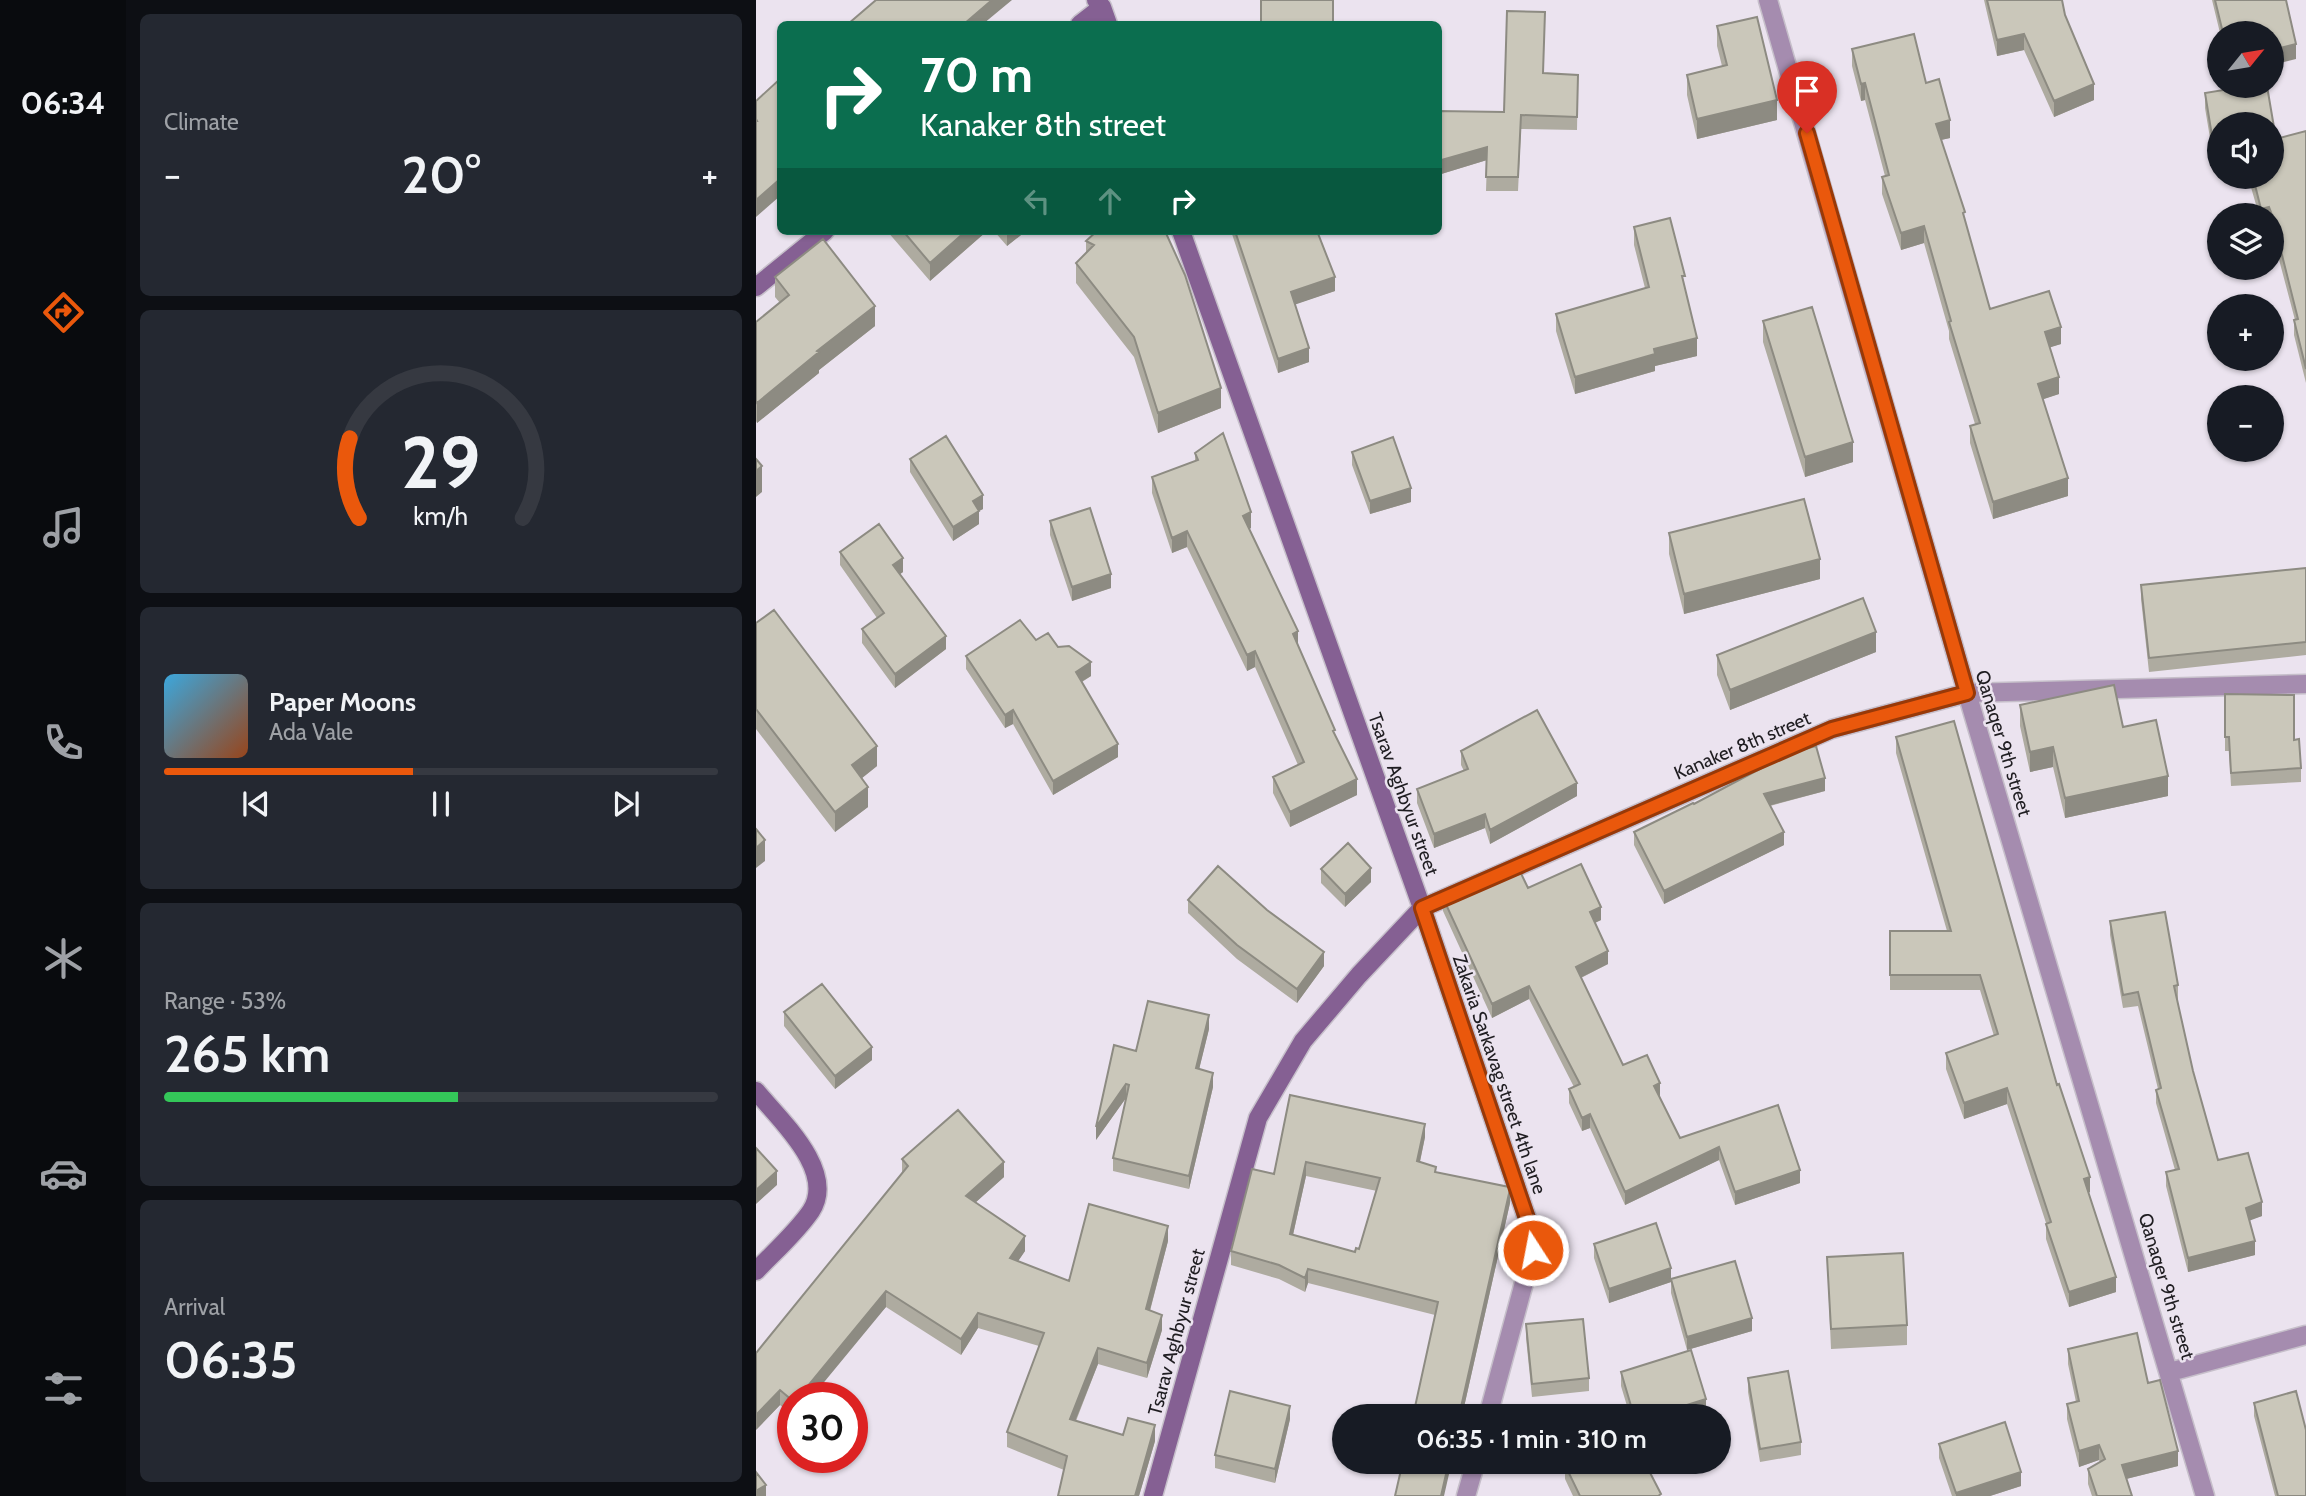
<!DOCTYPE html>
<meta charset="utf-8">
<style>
body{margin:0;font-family:Cabin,sans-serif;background:#242831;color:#f1f3f6;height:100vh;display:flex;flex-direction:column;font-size:26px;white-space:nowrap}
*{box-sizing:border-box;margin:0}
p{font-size:23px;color:#9ea1a6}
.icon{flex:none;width:38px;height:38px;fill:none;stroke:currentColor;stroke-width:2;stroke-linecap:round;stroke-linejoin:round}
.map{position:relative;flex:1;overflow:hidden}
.side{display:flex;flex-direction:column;gap:14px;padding:14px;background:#0d0f14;width:630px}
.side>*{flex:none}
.top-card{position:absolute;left:21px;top:21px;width:665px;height:214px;border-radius:10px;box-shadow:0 2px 5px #0004;background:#0b6e4f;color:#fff;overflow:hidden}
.needle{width:46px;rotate:60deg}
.controls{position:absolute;left:1451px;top:21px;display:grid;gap:14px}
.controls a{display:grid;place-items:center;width:77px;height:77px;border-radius:50%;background:#171b24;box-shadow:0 2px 5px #0004;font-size:35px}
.speed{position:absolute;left:21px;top:1382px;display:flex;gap:14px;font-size:35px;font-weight:700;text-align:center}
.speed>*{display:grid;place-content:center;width:91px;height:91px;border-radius:50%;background:#171b24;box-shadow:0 2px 5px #0004;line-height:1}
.speed .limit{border:10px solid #d22;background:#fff;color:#111}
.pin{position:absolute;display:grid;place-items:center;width:60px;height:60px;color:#fff;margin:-72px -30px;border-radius:50% 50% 50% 0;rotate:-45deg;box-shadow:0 0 7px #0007}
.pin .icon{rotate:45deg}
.me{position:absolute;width:77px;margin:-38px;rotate:349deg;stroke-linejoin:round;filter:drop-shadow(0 0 5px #0008)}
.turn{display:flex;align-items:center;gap:24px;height:147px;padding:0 28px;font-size:32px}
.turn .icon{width:91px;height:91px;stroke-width:2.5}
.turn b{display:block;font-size:49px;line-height:60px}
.lanes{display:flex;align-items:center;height:66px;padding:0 28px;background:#0003;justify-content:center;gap:35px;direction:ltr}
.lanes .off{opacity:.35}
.big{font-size:52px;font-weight:600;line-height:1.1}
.side .widget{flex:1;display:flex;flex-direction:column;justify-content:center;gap:10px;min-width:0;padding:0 24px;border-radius:10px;background:#242831}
.side .dial{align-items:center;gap:0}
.dial svg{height:182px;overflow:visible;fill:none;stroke:#363941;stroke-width:7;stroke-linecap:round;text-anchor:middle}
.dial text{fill:#f1f3f6;stroke:none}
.song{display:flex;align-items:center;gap:21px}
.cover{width:84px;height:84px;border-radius:10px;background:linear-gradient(135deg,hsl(200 70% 55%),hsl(20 70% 35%))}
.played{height:7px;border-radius:4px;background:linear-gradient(90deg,#ea580c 45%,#363941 45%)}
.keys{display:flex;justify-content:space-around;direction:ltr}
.heat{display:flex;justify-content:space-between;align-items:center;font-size:38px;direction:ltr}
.charge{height:10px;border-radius:5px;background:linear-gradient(90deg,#34c759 53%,#363941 0)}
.trip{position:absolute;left:576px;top:1404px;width:399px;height:70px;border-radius:35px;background:#171b24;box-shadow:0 2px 5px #0004;font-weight:600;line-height:70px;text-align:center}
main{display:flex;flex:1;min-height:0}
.menu{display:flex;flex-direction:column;width:126px;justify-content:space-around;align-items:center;background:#090b0e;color:#9ea1a6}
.menu .icon{width:49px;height:49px}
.menu .on{color:#ea580c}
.menu b{font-size:32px;color:#f1f3f6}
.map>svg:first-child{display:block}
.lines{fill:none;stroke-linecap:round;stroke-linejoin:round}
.street-casing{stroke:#c6bfca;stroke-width:21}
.secondary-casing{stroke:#c6bfca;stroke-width:21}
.street{stroke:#a58caf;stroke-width:18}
.secondary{stroke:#856093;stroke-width:18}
.wall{fill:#aeaba0;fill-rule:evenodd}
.shaded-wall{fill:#8d8b82}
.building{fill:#cac7ba;stroke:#8d8b82;stroke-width:2;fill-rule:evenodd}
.route-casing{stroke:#983908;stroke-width:18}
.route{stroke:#ea580c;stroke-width:12}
.labels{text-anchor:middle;stroke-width:5;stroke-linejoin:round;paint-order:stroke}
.street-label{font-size:19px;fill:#1f1d21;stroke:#ebe3ef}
</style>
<main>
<nav class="menu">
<b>06:34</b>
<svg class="icon on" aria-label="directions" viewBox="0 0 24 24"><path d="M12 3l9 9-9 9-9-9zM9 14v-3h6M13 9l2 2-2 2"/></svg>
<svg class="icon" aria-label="music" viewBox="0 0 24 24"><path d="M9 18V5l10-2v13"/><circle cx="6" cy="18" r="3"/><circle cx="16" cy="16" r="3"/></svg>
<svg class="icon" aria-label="phone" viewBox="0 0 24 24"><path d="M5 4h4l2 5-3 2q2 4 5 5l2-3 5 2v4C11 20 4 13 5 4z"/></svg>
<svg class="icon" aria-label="climate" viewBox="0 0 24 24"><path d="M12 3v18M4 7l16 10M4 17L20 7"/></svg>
<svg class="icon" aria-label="car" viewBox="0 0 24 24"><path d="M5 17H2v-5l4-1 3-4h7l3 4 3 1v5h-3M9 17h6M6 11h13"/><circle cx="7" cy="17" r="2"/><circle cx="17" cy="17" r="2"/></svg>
<svg class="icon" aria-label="filters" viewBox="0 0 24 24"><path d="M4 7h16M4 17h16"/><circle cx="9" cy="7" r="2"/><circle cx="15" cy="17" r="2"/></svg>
</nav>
<section class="side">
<div class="widget"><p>Climate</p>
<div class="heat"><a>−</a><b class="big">20°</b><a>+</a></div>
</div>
<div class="widget dial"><svg viewBox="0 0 100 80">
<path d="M14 69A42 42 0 1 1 86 69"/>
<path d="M14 69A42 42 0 0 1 10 34" stroke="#ea580c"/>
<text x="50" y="56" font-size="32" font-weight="700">29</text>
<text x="50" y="72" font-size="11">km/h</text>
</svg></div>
<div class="widget">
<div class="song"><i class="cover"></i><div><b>Paper Moons</b><p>Ada Vale</p></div></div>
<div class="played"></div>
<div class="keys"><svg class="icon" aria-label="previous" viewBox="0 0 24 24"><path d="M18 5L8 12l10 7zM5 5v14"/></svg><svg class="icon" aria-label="pause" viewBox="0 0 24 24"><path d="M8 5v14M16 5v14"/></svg><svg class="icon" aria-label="next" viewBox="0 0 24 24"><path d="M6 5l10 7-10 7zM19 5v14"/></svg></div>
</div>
<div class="widget"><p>Range · 53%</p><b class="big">265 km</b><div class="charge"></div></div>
<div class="widget"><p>Arrival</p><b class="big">06:35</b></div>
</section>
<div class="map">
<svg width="1550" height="1496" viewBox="0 0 1550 1496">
<rect width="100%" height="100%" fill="#ebe3ef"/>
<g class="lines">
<defs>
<path id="street" d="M1012 0 1211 693 1449 1496
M1414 1372 1550 1335
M732 1416 779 1242 666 908 1076 729 1211 693 1550 684
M710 1496 720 1461"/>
<path id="secondary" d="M340 0 346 7 352 24
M324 24 346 7
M0 287 69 231
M0 1091C23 1119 81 1171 55 1211 40 1233 18 1252 0 1271
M397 1496 502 1118 547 1041 603 975 666 908 425 231"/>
</defs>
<use href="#street" class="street-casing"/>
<use href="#secondary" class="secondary-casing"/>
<use href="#street" class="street"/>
<use href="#secondary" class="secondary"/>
</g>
<path class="wall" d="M1228 0H1306L1309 15 1338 100 1298 117 1268 50 1241 56Z
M1456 0H1530L1540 59 1516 33H1464Z
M961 26 1021 120 941 139 931 95V75L966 66 961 46Z
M1096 49 1170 83 1194 138 1185 140 1234 309 1305 344 1294 347 1303 394 1287 399 1312 496 1237 519 1214 443V426L1219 424 1193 339V331L1168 243 1145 250 1126 194V177L1129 176 1109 100 1105 101 1096 66Z
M787 73 822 75 821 130 765 129 762 191H730L731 160 682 175Z
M1476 86H1511L1520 139 1550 131V383L1538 335V320H1539L1516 233V215H1503L1492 177H1516V124H1463V155L1457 156 1449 108V93L1477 88Z
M878 227 929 289 941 356 899 366V371L819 394 800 331V314L889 288 878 245Z
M131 231H231L174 281Z
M238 231H270L251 246Z
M341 231 465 408 402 433 378 357 320 283V263L330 253V241Z
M475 231H561L579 291 539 304 553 362 522 373Z
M19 277 119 326 63 370V373L1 423 0 421V322L24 303 19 297Z
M1007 321 1097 462 1049 477 1007 342Z
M596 452 655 502 614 514 596 465Z
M439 453 495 528 493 529 579 736 601 795 534 827 517 793V777L542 765 499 667 491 671 431 547 416 553 396 493V477L439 461Z
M154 459 227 509 223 511V524L197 541 154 472Z
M294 521 355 588 316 601 294 535Z
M913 533 1064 579 928 614 913 554Z
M84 552 147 572 144 574 190 649 139 688 106 643V629L121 618 84 565Z
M1550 568V655L1393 672 1385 599V585Z
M0 623 121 766 106 778 112 807 79 832 0 729Z
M280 640 302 647 335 676 326 682 362 757 297 795 257 724 249 728 210 669V656Z
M1120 652 974 710 961 675V655Z
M1469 694 1538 740 1545 768V782L1475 786 1473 751H1469Z
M1264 705 1367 727 1412 796 1309 818 1297 767 1274 772 1264 726Z
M1140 737 1301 1085 1334 1192 1332 1193 1360 1292 1313 1307 1290 1239V1223L1251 1104 1208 1119 1190 1069V1053L1238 1036 1224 990H1134V931H1191L1140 753Z
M705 751 821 796 734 844 729 828 678 848 661 803V789L708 771 705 765Z
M1069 791 1014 806 1028 845 908 904 878 845V832L938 804Z
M565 869 615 882 589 907 565 883Z
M772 888 845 920 839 923 852 964 825 978 867 1065 904 1097H903L924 1138 1022 1105 1044 1183 979 1205 963 1160 869 1205 834 1128 826 1131 813 1103V1089L818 1087 773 999 736 1018 687 911V898Z
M432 900 568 966 541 1003 481 959 432 913Z
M1354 921 1422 985V999H1421L1437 1071 1462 1160 1506 1216 1493 1220 1499 1255 1432 1272 1410 1186V1172L1419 1170 1400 1103V1090L1402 1089 1382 1006 1367 1008 1354 935Z
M28 1012 116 1060 79 1089 28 1026Z
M453 1029 443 1069 457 1087 433 1189 357 1171V1158L370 1098 340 1140 380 1051Z
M534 1095 669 1137 664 1162 680 1172 754 1203 706 1416H657L679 1315 552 1283 549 1292 523 1279 475 1265V1251L518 1174ZM550 1176 621 1191 603 1249 599 1252 537 1235Z
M146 1159 248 1177 220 1202 269 1251 262 1261 313 1281 412 1241 394 1311 406 1330 391 1378 342 1364 320 1421 367 1435 399 1441 383 1496H302L308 1470 251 1447V1432L283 1346 222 1328 205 1355 130 1307 37 1398V1416L24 1405 0 1430 146 1174Z
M838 1244 915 1279 996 1331 931 1350 915 1293V1282L853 1303 838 1258Z
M1071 1257 1151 1325V1345L1075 1349Z
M770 1324 833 1378V1391L776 1397 770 1338Z
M1312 1349 1392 1383 1422 1466 1370 1479 1376 1496H1336L1332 1484V1469L1344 1462 1343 1460 1323 1467 1311 1419V1404L1320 1402 1312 1364Z
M865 1372 950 1413 940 1416H874L865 1386Z
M992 1378 1045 1442V1455L1004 1462 992 1392Z
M1498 1403 1550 1496H1519L1498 1416Z
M534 1419 519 1483 459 1468V1455Z
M1183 1444 1265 1486 1234 1496H1196L1183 1458Z
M809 1465 905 1496H817L809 1479Z"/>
<path class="shaded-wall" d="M236 0H256L227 24H208Z
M1268 34V50L1241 56V40Z
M1540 44V59L1516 65V50Z
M1109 83V100L1105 101V84Z
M1338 84V100L1298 117V101Z
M1021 100V120L941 139V119Z
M1194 120V138L1180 141V124Z
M731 147V160L682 175V161Z
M24 179V196L0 217V200Z
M1513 207V215H1505V209Z
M1168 226V243L1145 250V233Z
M210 231H231L174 281V263Z
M251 231H270L251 246Z
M579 277V291L535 306V292Z
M119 306V326L63 370V373L1 423V403L61 351Z
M1305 327V344L1289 349V332Z
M941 338V356L899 366V371L819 394V377L898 349Z
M553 348V362L522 373V359Z
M1303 377V394L1282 401V384Z
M465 388V408L402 433V413Z
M1097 442V462L1049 477V457Z
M6 466V492L0 497V471Z
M1312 478V496L1237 519V502Z
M655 488V502L614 514V501Z
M227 495V509L223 511V524L197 541V527L217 501Z
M495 512V528L487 532V516Z
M431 531V547L416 553V538Z
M147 558V572L137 579V565Z
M1064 559V579L928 614V594Z
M355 574V588L316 601V587Z
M542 631V647L537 634Z
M1120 632V652L974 710V690Z
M190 636V649L139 688V674Z
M499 651V667L491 671V655Z
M335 662V676L320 685V672Z
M257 710V724L249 728V715Z
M362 744V757L297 795V781Z
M121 746V766L96 786V765Z
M1297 747V767L1274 772V752Z
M1412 776V796L1309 818V798Z
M1069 778V791L1008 807V794Z
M601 779V795L534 827V812Z
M821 783V796L734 844V830Z
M112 787V807L79 832V812Z
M729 814V828L678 848V834Z
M1028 832V845L908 904V891Z
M9 840V861L0 868V848Z
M615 868V882L589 907V894Z
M845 907V920L834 925V912Z
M852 951V964L820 980V967Z
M568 952V966L541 1003V989Z
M773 986V999L736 1018V1004Z
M453 1015V1029L440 1082V1068Z
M116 1047V1060L79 1089V1076Z
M457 1073V1087L433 1189V1176Z
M904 1083V1097L898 1100V1086Z
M370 1084V1098L340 1140V1127Z
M1251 1088V1104L1208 1119V1103Z
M834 1114V1128L826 1131V1118Z
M669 1124V1137L661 1175V1161Z
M963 1147V1160L869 1205V1192Z
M248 1162V1177L210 1211V1196Z
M550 1162V1176L534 1248V1234Z
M1044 1170V1183L979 1205V1192Z
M21 1171V1185L0 1204V1190Z
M1334 1177V1192L1328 1194V1179Z
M754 1189V1203L706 1416H703Z
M1506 1202V1216L1490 1222V1208Z
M412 1226V1241L390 1325V1309Z
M269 1236V1251L254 1273V1258Z
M1499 1241V1255L1432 1272V1258Z
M915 1268V1282L853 1303V1289Z
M552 1269V1283L549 1292V1278Z
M1360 1277V1292L1313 1307V1292Z
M130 1291V1307L55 1398H42Z
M222 1313V1328L205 1355V1339Z
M406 1315V1330L391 1378V1363Z
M996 1318V1331L931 1350V1337Z
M342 1348V1364L314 1434V1419Z
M24 1390V1405L0 1430V1415Z
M950 1399V1413L940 1416H896Z
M534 1406V1419L519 1483V1469Z
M399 1425V1441L383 1496H379Z
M1343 1445V1460L1323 1467V1451Z
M1422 1451V1466L1366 1480V1465Z
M693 1461H696L688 1496H685Z
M1265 1472V1486L1234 1496H1200V1493Z
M10 1485V1496H0V1491Z"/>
<path class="building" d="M120 0H236L208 24H92Z
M505 0H577V24H505Z
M1231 0H1306L1309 15 1338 84 1298 101 1268 34 1241 40Z
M1459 0H1530L1540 44 1516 50V33H1467Z
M751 11 789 12 787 73 822 75 821 117 765 115 762 177H730L731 147 682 161V111L748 112Z
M1001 17 1021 100 941 119 931 75 971 65 961 26Z
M1158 34 1170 83 1183 79 1194 120 1180 124 1209 212 1207 213 1234 309 1293 291 1305 327 1289 332 1303 377 1282 384 1312 478 1237 502 1214 426 1224 423 1193 322 1195 321 1168 226 1145 233 1126 177 1133 175 1109 83 1105 84 1096 49Z
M24 79V179L0 200V121H1L0 119V101Z
M1480 86H1511L1520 139 1550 131V369L1538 320 1542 319 1516 215 1513 207 1505 209 1497 177H1516V124H1463V141L1457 142 1449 93 1480 88Z
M914 218 929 276H926L941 338 898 349 899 354 819 377 800 314 893 287 878 227Z
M147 231H210L174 263Z
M341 231H409L429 275 465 388 402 413 378 337 320 263 338 245 330 241Z
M479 231H561L579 277 535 292 553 348 522 359Z
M67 239 119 306 61 351 63 352 1 403 0 401V322L33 295 19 277Z
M1056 307 1097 442 1049 457 1007 321Z
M467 433 495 512 487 516 542 631 537 634 579 730 577 731 601 779 534 812 517 777 548 762 499 651 491 655 431 531 416 538 396 477 442 460 439 453Z
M190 436 227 495 217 501 223 511 197 527 154 459Z
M637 437 655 488 614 501 596 452Z
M0 459 6 466 0 471Z
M1048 499 1064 559 928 594 913 533Z
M334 508 355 574 316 587 294 521Z
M123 524 147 558 137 565 190 636 139 674 106 629 128 613 84 552Z
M1550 568V642L1393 658 1385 585Z
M1107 598 1120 632 974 690 961 655Z
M18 610 121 746 96 765 112 787 79 812 0 709V623Z
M264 620 280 640 292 633 302 647 313 646 335 662 320 672 362 744 297 781 257 710 249 715 210 656Z
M1358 685 1367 727 1400 720 1412 776 1309 798 1297 747 1274 752 1264 705Z
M1469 694 1538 695V740L1543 739 1545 768 1475 773 1473 737H1469Z
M781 710 821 783 734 830 729 814 678 834 661 789 712 769 705 751Z
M1198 721 1301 1085 1303 1084 1334 1177 1328 1179 1360 1277 1313 1292 1290 1224 1295 1222 1251 1088 1208 1103 1190 1053 1242 1034 1224 975H1134V931H1195L1140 737Z
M1060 746 1069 778 1008 794 1028 832 908 891 878 832 937 803 938 804 1034 753Z
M0 829 9 840 0 848Z
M592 843 615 868 589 894 565 869Z
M825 864 845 907 834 912 852 951 820 967 867 1065 891 1055 904 1083 898 1086 924 1138 1022 1105 1044 1170 979 1192 963 1147 869 1192 834 1114 826 1118 813 1089 824 1084 773 986 736 1004 687 898 761 865 772 888Z
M462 866 511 910 568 952 541 989 481 945 432 900Z
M1409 912 1422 985 1418 986 1437 1071 1462 1160 1492 1153 1506 1202 1490 1208 1499 1241 1432 1258 1410 1172 1423 1169 1400 1090 1405 1088 1382 992 1367 995 1354 921Z
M66 984 116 1047 79 1076 28 1012Z
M392 1001 453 1015 440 1068 457 1073 433 1176 357 1158 373 1085 370 1084 340 1127 358 1045 380 1051Z
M534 1095 669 1124 661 1161 680 1167 679 1172 753 1187 754 1189 703 1416H657L682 1302 552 1269 549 1278 523 1265 475 1251 496 1169 518 1174ZM550 1162 624 1178 603 1249 600 1248 599 1252 534 1234Z
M202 1110 248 1162 210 1196 269 1236 254 1258 313 1281 333 1204 412 1226 390 1309 406 1315 391 1363 342 1348 314 1419 367 1435 372 1418 399 1425 379 1496H302L311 1456 251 1432 288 1333 222 1313 205 1339 130 1291 42 1398H37V1401L24 1390 0 1415V1353L152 1166 146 1159Z
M0 1148 21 1171 0 1190Z
M900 1223 915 1268 853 1289 838 1244Z
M1147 1253 1151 1325 1075 1329 1071 1257Z
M979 1261 996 1318 931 1337 915 1279Z
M827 1319 833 1378 776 1384 770 1324Z
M1381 1333 1392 1383 1404 1380 1422 1451 1366 1465 1376 1496H1341L1332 1469 1349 1459 1343 1445 1323 1451 1311 1404 1323 1401 1312 1349Z
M935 1350 950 1399 896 1416H878L865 1372Z
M1032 1371 1045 1442 1004 1449 992 1378Z
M474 1391 534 1406 519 1469 459 1455Z
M1540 1391 1550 1430V1496H1522L1498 1403Z
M1249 1422 1265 1472 1200 1493 1183 1444Z
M647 1461H693L685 1496H639Z
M817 1461H888L905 1494 902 1496H824L809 1465Z
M0 1472 10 1485 0 1491Z"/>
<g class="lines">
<defs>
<path id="route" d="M777 1250 779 1242 666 908 1076 729 1211 693 1051 133"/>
</defs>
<use href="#route" class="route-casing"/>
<use href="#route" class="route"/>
</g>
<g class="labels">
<g class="street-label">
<text transform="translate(1248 743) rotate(73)" y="7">Qanaqer 9th street</text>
<text transform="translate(986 745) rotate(-23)" y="7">Kanaker 8th street</text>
<text transform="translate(648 794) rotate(70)" y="7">Tsarav Aghbyur street</text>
<text transform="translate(744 1074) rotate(71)" y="7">Zakaria Sarkavag street 4th lane</text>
<text transform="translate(1411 1286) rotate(73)" y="7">Qanaqer 9th street</text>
<text transform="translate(420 1332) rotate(-75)" y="7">Tsarav Aghbyur street</text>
</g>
</g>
</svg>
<div class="controls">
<a><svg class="needle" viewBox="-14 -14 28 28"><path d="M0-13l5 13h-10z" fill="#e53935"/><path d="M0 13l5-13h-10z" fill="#9ea1a6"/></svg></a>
<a><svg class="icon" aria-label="sound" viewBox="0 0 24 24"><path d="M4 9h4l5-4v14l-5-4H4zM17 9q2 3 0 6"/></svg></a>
<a><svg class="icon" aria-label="layers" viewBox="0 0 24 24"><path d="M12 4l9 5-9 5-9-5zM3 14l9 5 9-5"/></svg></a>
<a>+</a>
<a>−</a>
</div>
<div class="speed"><div class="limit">30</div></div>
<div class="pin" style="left:1051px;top:133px;background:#d93025"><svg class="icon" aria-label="arrive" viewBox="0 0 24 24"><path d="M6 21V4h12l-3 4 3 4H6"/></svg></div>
<svg class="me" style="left:777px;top:1250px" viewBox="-20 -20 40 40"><circle r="17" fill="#ea580c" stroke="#fff" stroke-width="3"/><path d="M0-11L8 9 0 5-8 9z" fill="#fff"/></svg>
<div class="trip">06:35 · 1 min · 310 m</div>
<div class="top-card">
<div class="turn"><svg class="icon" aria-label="right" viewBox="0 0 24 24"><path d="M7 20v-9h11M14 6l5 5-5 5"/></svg><div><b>70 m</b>Kanaker 8th street</div></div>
<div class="lanes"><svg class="icon off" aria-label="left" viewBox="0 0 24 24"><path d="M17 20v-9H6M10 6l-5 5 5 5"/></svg><svg class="icon off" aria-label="ahead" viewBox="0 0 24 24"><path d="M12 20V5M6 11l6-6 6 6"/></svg><svg class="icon" aria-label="right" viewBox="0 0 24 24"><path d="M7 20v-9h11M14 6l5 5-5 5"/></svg></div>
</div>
</div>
</main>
